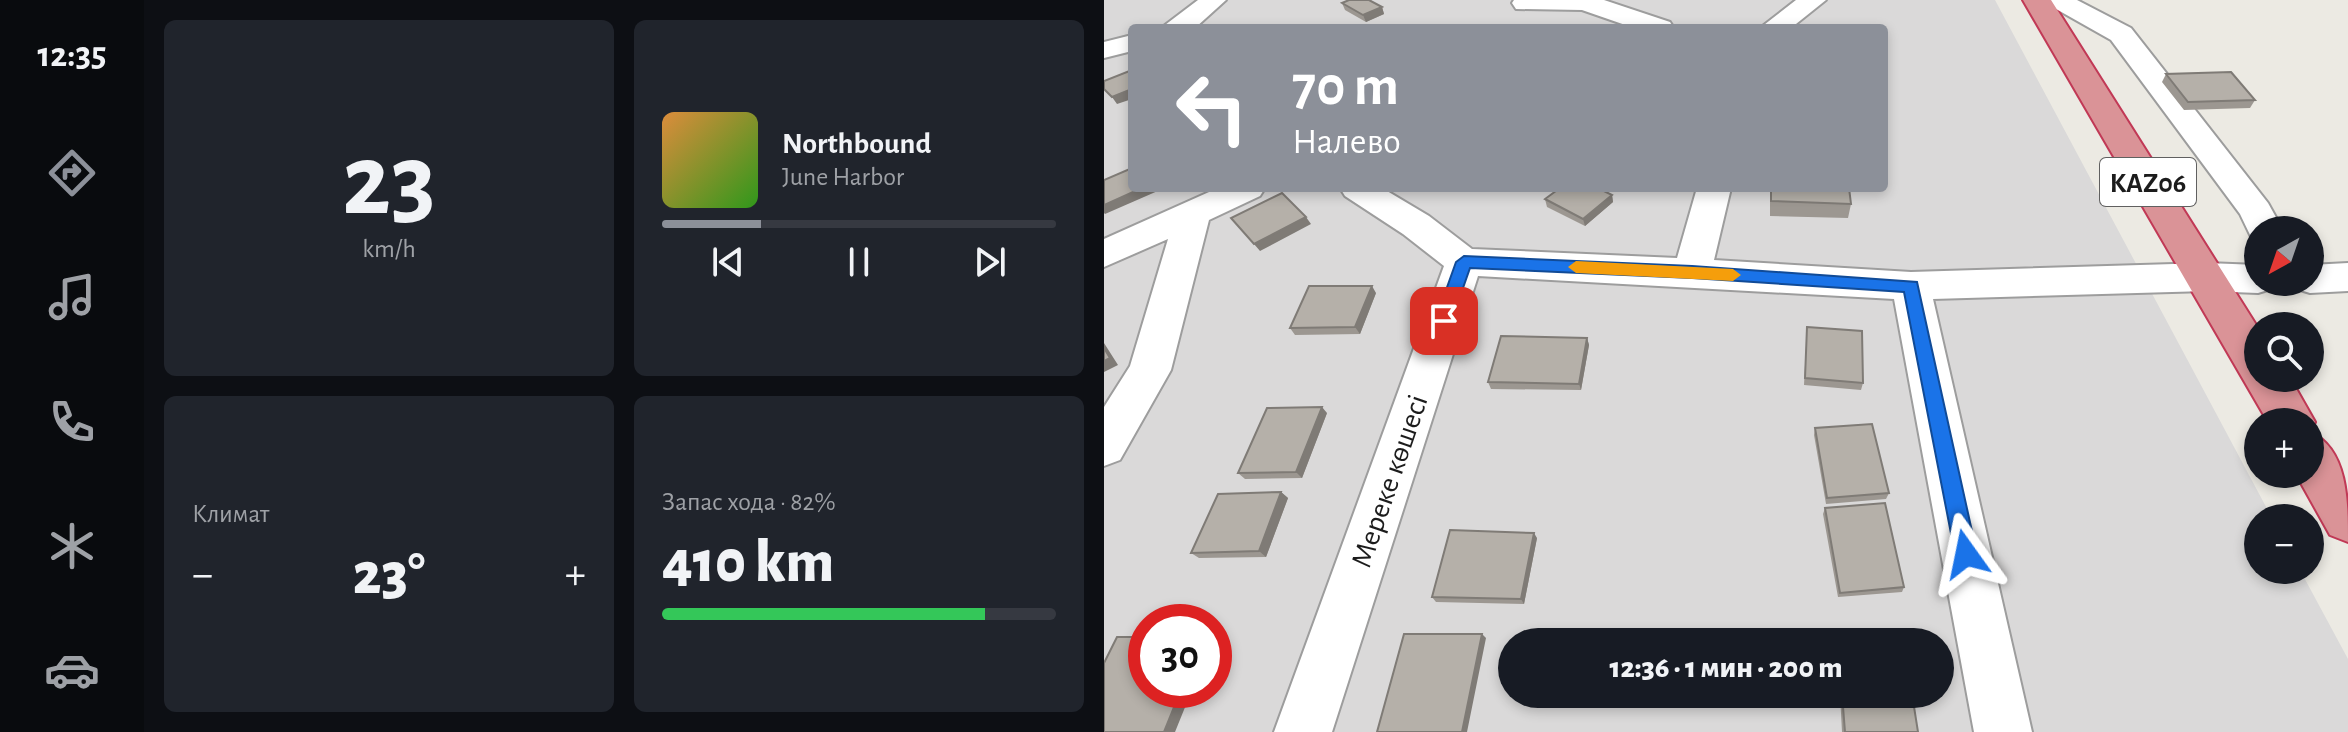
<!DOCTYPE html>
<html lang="ru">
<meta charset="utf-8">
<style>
body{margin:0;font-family:"Alegreya Sans",sans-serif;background:#20242c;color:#f1f3f6;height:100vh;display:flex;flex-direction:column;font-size:30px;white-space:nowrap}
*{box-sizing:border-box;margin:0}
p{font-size:26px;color:#9ea1a6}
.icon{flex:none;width:44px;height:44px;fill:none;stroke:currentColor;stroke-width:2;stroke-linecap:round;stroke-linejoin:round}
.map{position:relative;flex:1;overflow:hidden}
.details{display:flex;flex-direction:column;gap:20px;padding:20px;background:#0d0f14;width:960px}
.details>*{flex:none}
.guide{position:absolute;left:24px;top:24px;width:760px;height:168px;border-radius:8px;box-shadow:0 4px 12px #0003;background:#8c9099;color:#fff;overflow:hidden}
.needle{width:52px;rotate:220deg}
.buttons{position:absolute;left:1140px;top:216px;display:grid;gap:16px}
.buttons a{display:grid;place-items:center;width:80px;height:80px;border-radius:50%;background:#171b24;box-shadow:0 4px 12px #0003;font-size:40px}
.speed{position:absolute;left:24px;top:604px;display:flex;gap:16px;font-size:40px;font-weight:700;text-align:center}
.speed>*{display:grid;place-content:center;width:104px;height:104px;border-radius:50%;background:#171b24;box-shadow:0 4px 12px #0003;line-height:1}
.speed .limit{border:12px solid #d22;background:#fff;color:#111}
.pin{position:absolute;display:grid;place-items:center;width:68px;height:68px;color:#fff;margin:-34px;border-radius:16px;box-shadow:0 4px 12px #0006}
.me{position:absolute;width:88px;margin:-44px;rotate:348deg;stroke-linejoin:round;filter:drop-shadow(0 0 6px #0008)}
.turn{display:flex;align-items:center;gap:28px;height:168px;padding:0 32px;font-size:36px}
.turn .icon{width:104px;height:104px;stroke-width:2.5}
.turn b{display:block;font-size:56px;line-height:68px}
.big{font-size:60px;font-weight:800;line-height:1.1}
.details .card{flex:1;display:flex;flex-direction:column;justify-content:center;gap:12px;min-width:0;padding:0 28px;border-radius:12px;background:#20242c}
.details .dial{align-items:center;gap:0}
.dial b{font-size:104px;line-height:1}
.song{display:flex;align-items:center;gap:24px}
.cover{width:96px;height:96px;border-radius:12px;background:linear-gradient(135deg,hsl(30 70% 55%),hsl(110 70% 35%))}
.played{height:8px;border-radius:4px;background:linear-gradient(90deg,#8c9099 25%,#363941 25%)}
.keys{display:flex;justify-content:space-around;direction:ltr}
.heat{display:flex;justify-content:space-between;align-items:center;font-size:44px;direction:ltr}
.charge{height:12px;border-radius:6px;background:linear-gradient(90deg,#34c759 82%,#363941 0)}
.details .tiles{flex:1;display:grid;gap:20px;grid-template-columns:repeat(2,1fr)}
.trip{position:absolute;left:394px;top:628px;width:456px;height:80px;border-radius:40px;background:#171b24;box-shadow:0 4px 12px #0003;font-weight:800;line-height:80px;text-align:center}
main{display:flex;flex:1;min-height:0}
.menu{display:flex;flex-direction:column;width:144px;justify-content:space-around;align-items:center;background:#090b0e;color:#9ea1a6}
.menu .icon{width:56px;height:56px}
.menu .selected{color:#8c9099}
.menu b{font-size:36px;color:#f1f3f6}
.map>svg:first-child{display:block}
.residential{fill:#dad9d9;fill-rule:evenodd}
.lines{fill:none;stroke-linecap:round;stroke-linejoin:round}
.minor-casing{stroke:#9d9d9d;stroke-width:4}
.highway-casing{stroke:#c13956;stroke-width:4}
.minor{fill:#fff;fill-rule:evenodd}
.highway{fill:#da9397;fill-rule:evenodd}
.wall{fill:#9c9791}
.shaded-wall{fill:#7f7b76}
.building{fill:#b5b0a9;stroke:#7f7b76;stroke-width:2}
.route{fill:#1a73e8;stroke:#114b97;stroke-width:2}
.slow{fill:#f59e0b}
.labels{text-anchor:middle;stroke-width:6;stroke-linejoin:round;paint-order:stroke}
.shield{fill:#fff;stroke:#606060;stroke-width:2}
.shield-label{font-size:28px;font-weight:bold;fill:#1c1c1c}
.street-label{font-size:30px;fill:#1c1c1c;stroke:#fff}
</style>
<main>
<nav class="menu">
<b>12:35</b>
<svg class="icon selected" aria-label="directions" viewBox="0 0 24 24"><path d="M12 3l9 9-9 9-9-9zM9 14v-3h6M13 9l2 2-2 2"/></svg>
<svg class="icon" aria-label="music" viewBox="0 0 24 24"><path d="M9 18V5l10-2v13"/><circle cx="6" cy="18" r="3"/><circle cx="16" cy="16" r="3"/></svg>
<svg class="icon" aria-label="phone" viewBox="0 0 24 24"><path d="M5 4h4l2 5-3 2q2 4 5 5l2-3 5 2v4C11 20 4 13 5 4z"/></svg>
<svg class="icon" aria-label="climate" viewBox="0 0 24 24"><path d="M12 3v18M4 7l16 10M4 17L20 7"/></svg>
<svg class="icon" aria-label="car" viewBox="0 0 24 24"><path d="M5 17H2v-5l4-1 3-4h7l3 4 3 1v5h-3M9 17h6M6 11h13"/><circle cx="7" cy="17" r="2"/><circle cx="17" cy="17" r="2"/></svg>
</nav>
<section class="details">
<div class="tiles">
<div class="card dial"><b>23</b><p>km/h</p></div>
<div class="card">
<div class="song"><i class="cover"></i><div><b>Northbound</b><p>June Harbor</p></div></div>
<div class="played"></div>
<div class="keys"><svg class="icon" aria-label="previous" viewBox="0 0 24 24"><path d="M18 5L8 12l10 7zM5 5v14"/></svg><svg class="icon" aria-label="pause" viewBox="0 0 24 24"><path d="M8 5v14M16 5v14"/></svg><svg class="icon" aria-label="next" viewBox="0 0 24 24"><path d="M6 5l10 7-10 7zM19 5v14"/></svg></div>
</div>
<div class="card"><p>Климат</p>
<div class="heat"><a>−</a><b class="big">23°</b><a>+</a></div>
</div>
<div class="card"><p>Запас хода · 82%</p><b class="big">410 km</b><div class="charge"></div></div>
</div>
</section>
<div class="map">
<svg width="1244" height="732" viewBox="0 0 1244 732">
<rect width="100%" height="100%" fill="#eceae3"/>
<path class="residential" d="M0 0H891L1168 518H1154V570H1196L1244 659V732H0ZM28 28H780V188H28ZM42 622H110V690H42ZM408 642H836V694H408Z"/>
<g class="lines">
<defs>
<path id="minor" d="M94 0H122L91 28H57Z
M410 0H500L566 22 570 28H530L478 10 412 9 408 3Z
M692 0H722L687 28H656Z
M941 0H973L1027 28 1164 203 1179 230H1154V240L1148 239 1136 214 1007 40 945 5Z
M28 35V51L0 58V42Z
M114 188H161L156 196 105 220 67 370 16 460 0 466V407L26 366 64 239 0 267V239Z
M236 188H278L325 216 368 249 573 258 593 188H627L610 260 807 272 1103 263 1154 265V282H1171L1167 289 1154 293 1103 291 829 299 928 732H870L790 299 374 276 228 732H170L340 266 299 234 241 196Z
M1244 263V291L1206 293 1193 289 1189 282H1206V265Z"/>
<path id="highway" d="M919 0H947L1154 328V378H1186L1211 422 1206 432C1244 449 1244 501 1244 542L1226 535 1192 474H1206V422H1164Z"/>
</defs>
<use href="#minor" class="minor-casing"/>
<use href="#highway" class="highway-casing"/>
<use href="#minor" class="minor"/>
<use href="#highway" class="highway"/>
</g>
<path class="wall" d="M238 3 278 7 280 14 262 22 241 10Z
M1062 74 1151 100 1146 108 1080 110 1058 82Z
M666 188H745L747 204 744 218 666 216Z
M508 195 509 202 481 226 443 207 441 199Z
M272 293 256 334 191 335 186 328Z
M703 327 759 383 757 390 700 385Z
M483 338 485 345 477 390 387 389 384 382Z
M223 413 198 478 141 479 134 473Z
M711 428 785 493 782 499 722 504 710 435Z
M177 492 184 498 162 557 95 558 87 553Z
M721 508 800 587 798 592 734 597 719 514Z
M433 538 420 604 332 602 328 597Z
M736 694H808L814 732H738Z"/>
<path class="shaded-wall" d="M278 7 280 14 262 22 259 15Z
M28 89V99L13 104 8 97Z
M38 188H54L56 190 1 214 0 213V205Z
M508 195 509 202 481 226 479 219Z
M202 217 207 224 156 251 150 244Z
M268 286 272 293 256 334 251 327Z
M483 338 485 345 477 390 475 384Z
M0 343 14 365 0 372Z
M218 407 223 413 198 478 192 472Z
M177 492 184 498 162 557 155 551Z
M430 533 433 538 420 604 417 599Z
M378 634 382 638 363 732H358Z
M77 690H88L71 732H60Z"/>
<path class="building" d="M245 0H265L278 7 259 15 238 3Z
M28 70V89L8 97 0 89V81Z
M1127 72 1151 100 1084 102 1062 74Z
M28 168V188H38L0 205V180Z
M456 188H494L508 195 479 219 441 199Z
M667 188H745L747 204 667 201Z
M178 193 202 217 150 244 127 218Z
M205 286H268L251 327 186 328Z
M703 327 758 331 759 383 701 378Z
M397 336 483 338 475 384 384 382Z
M0 348 6 358 0 361Z
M218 407 192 472 134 473 163 408Z
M768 424 785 493 723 498 711 428Z
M177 492 155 551 87 553 114 494Z
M781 503 800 587 736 593 721 508Z
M346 530 430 533 417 599 328 597Z
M300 634H378L358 732H273Z
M13 637H42V690H77L60 732H0V663Z
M738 694H808L814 732H741Z"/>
<path class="route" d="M360 256 588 266 813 282 873 554 870 561 862 564 854 561 851 554 800 292 588 278 366 268 346 325H334L331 321 352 262Z"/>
<path class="slow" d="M472 261 629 269 637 275 629 281 472 273 464 267Z"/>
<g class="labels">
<rect class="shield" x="996" y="158" width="96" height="48" rx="6"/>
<g class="shield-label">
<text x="1044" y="192">KАZ06</text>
</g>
<g class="street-label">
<text transform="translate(285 481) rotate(-71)" y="10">Мереке көшесі</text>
</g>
</g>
</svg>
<div class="buttons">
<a><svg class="needle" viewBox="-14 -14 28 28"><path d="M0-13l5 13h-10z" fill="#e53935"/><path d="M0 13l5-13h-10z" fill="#9ea1a6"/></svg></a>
<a><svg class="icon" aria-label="search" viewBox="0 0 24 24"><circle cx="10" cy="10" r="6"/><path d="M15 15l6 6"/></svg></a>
<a>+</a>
<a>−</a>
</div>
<div class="speed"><div class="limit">30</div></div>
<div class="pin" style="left:340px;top:321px;background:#d93025"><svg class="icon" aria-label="arrive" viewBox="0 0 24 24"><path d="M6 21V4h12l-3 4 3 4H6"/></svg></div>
<svg class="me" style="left:862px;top:554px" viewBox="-20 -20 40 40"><path d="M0-17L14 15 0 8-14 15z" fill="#1a73e8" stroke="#fff" stroke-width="4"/></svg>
<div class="trip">12:36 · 1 мин · 200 m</div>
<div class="guide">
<div class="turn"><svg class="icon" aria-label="left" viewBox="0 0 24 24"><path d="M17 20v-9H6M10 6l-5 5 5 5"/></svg><div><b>70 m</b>Налево</div></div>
</div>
</div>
</main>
